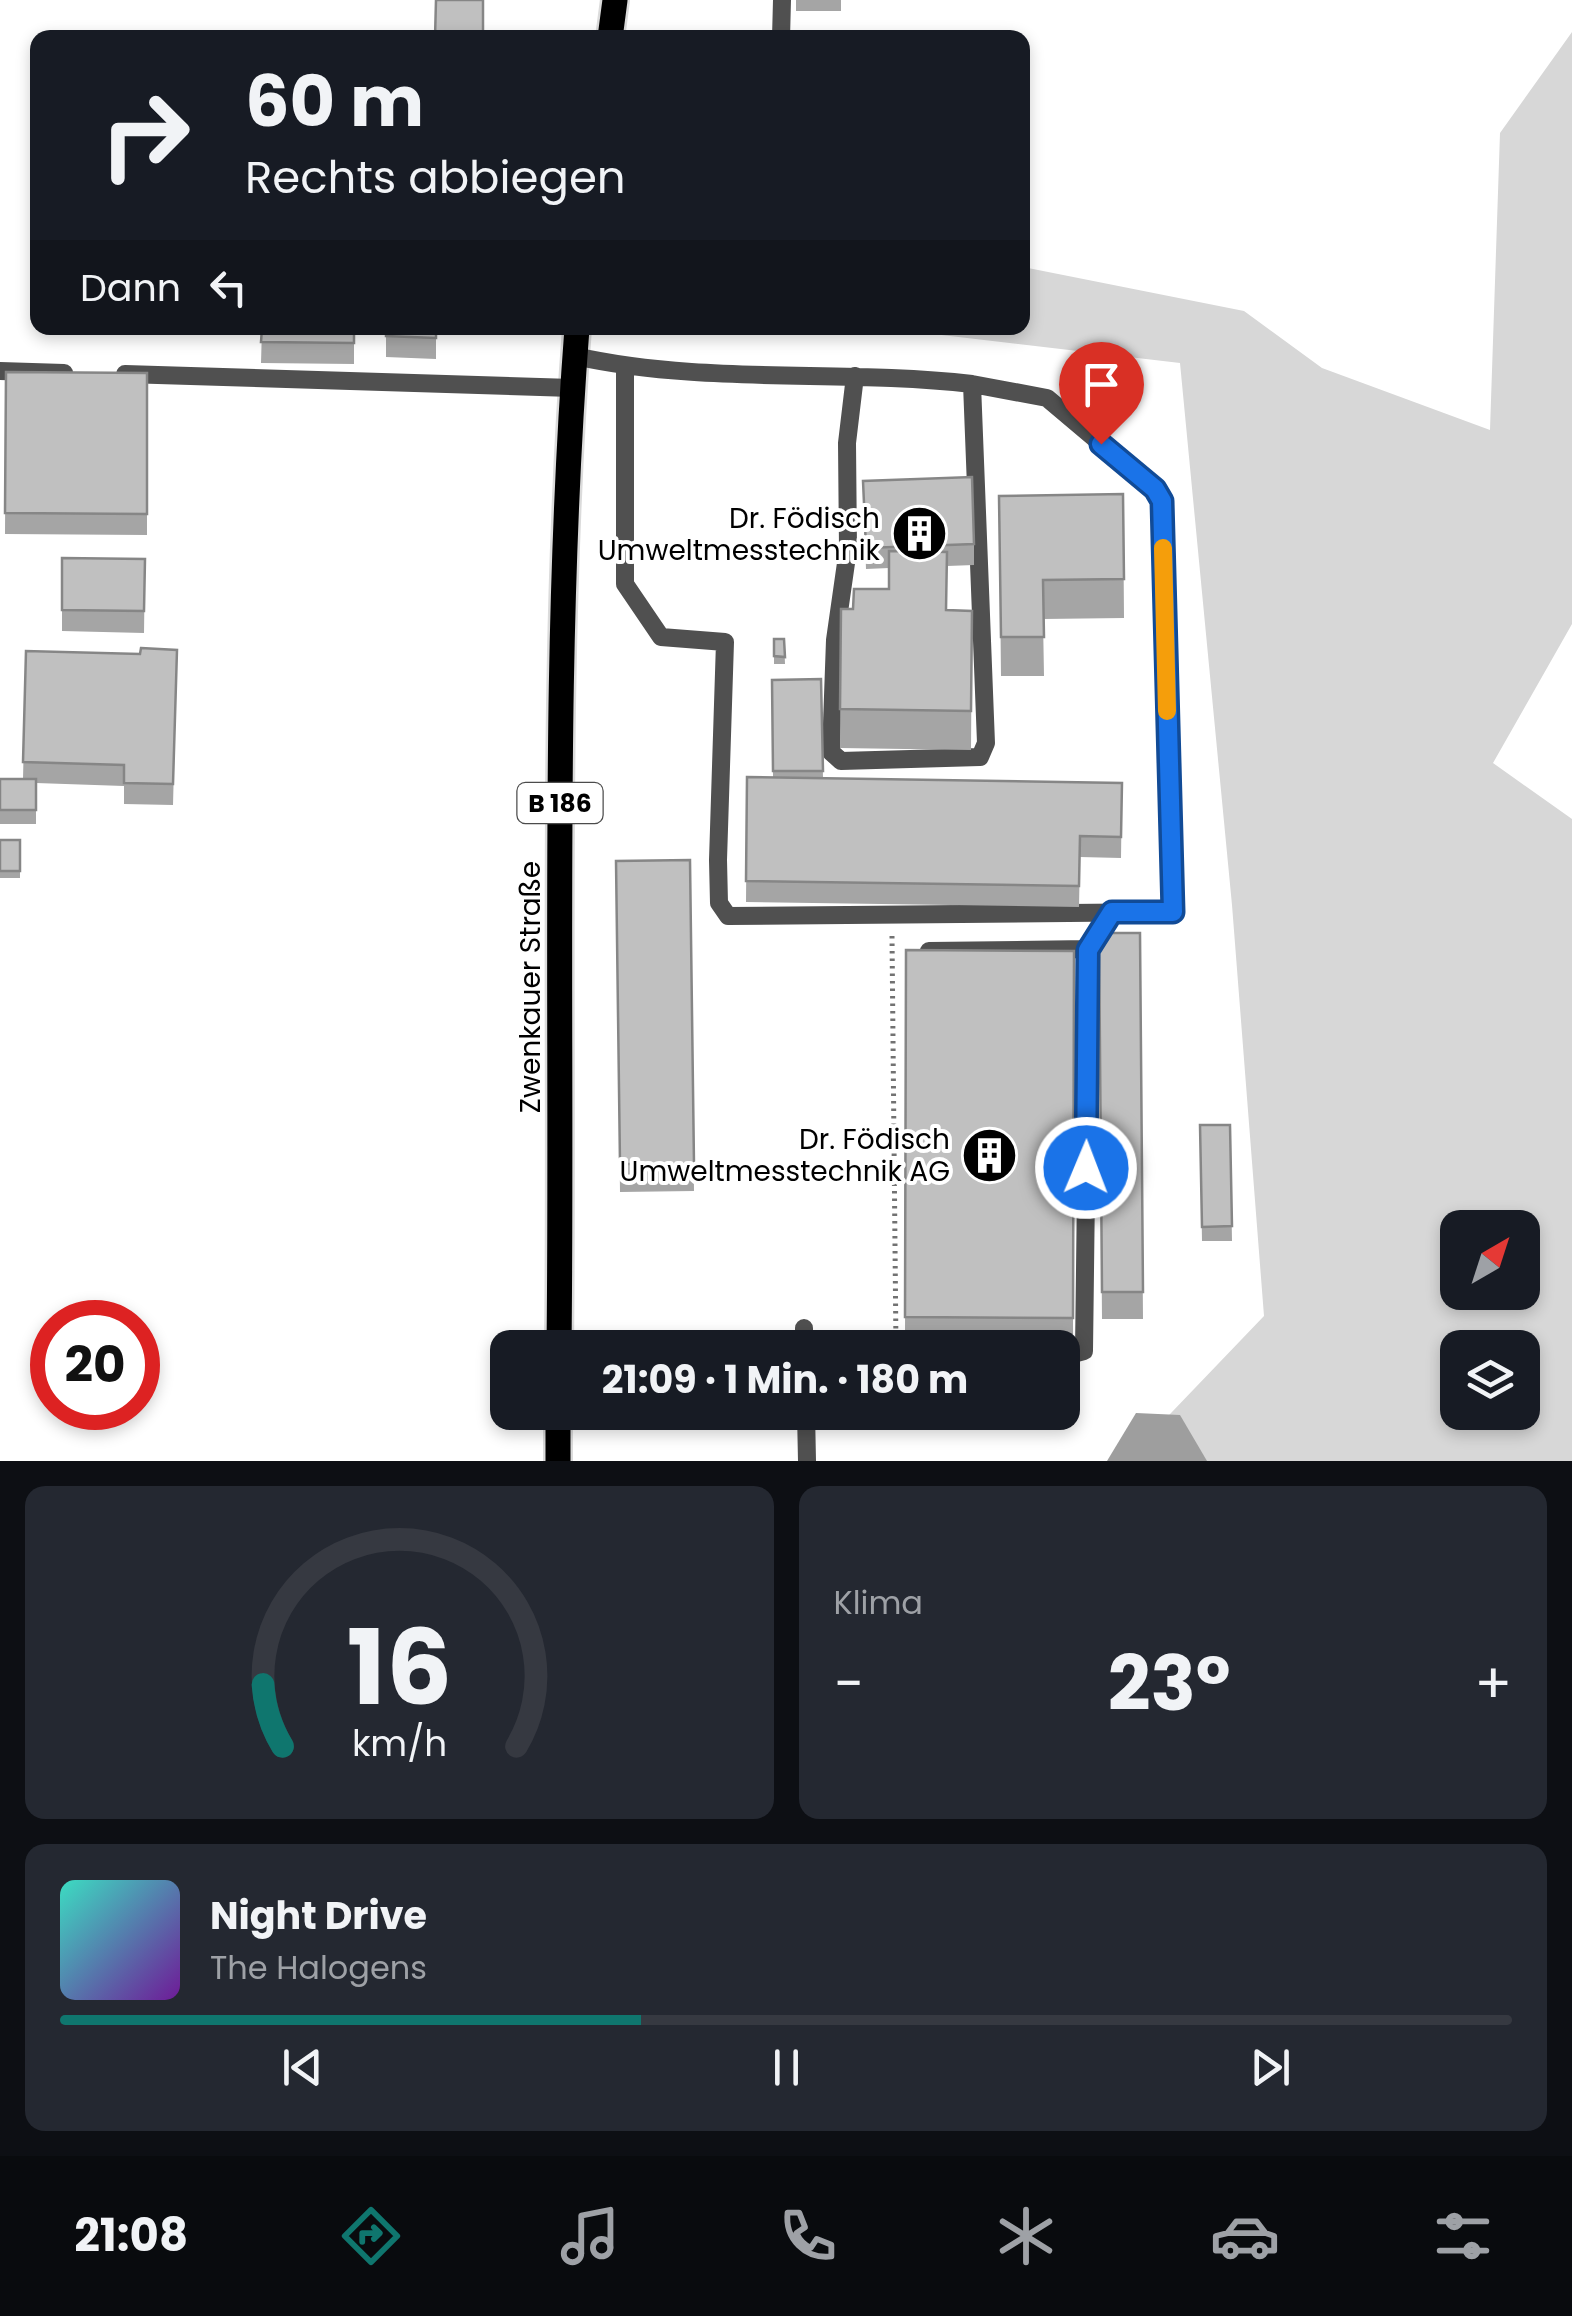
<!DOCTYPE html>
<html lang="de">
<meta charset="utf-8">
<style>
body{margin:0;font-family:Poppins,sans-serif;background:#242831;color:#f1f3f6;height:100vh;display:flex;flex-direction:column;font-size:38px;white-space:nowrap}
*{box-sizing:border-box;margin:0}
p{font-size:32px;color:#9ea1a6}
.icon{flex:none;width:55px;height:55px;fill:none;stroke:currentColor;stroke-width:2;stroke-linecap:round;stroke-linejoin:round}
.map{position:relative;height:1461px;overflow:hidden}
.drawer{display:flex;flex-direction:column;gap:25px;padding:25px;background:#0d0f14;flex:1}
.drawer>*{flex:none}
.guide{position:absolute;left:30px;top:30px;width:1000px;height:305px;border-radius:20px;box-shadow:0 5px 15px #0003;background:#171b24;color:#f1f3f6;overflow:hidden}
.needle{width:65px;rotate:39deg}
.buttons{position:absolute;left:1440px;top:1210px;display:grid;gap:20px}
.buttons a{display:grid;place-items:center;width:100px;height:100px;border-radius:20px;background:#171b24;box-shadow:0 5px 15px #0003;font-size:50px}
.speed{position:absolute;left:30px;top:1300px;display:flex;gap:20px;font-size:50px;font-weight:700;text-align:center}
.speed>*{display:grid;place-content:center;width:130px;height:130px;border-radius:50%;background:#171b24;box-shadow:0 5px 15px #0003;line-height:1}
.speed .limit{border:15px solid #d22;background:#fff;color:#111}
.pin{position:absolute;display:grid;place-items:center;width:85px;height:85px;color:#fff;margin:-102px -42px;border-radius:50% 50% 50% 0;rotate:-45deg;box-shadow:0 0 10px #0007}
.pin .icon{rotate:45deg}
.me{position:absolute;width:110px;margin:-55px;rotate:1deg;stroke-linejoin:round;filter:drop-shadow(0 0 8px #0008)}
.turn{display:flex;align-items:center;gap:35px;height:210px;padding:0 50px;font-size:45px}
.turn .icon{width:130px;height:130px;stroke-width:2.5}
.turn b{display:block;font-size:70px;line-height:85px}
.then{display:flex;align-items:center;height:95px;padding:0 50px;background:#0003;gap:20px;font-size:38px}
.big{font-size:75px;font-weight:700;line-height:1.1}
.drawer .widget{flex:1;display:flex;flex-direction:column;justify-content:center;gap:15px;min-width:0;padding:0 35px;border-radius:20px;background:#242831}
.drawer .dial{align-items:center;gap:0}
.dial svg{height:260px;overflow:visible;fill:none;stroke:#363941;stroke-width:7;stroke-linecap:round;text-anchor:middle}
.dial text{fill:#f1f3f6;stroke:none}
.song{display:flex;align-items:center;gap:30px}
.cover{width:120px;height:120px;border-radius:15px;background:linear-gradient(135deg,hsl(170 70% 55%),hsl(280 70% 35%))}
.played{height:10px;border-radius:5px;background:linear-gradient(90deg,#0f766e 40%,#363941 40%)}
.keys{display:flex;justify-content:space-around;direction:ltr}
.heat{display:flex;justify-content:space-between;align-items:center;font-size:55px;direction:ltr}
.drawer .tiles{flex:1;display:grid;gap:25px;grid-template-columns:1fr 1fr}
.widget:last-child{grid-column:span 2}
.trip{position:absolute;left:490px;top:1330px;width:590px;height:100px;border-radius:20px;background:#171b24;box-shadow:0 5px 15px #0003;font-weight:700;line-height:100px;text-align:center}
.menu{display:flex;height:160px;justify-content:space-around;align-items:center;background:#090b0e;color:#9ea1a6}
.menu .icon{width:70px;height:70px}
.menu .active{color:#0f766e}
.menu b{font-size:45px;color:#f1f3f6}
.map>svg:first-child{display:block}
.green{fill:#d7d7d7;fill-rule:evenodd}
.water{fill:#9e9e9e}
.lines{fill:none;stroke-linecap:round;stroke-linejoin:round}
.primary-casing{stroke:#dbdbdb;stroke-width:30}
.path{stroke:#727272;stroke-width:5;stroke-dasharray:2.5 5;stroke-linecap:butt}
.lane{stroke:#505050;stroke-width:18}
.primary{stroke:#000;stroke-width:25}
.wall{fill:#a5a5a5}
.building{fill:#c0c0c0;stroke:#868686;stroke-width:2.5}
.route-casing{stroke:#114b97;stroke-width:25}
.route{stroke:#1a73e8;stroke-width:18}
.slow{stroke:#f59e0b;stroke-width:18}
.labels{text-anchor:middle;stroke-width:8;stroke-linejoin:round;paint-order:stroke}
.shield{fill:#fff;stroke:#4c4c4c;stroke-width:2.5}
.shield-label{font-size:25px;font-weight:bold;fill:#000}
.poi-label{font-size:28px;fill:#000;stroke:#fff;text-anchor:end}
.street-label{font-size:28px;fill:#000;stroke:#fff}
</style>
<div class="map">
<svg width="1572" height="1461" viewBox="0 0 1572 1461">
<rect width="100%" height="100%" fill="#fff"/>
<path class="green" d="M1572 32V624L1493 763 1572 819V1461H1125L1264 1316 1232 905 1180 363 882 328H1022L1023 267 1244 311 1322 368 1490 430 1500 133ZM1458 1228H1522V1292H1458ZM1458 1348H1522V1412H1458Z"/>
<path class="water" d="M1136 1413 1180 1415 1207 1461H1107Z"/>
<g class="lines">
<defs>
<path id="primary" d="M610 38 615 0
M559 1348C563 1007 551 667 577 328
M558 1461V1412"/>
</defs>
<use href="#primary" class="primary-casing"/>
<path class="path" d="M892 936 896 1348"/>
<path class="lane" d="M781 38 782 0
M575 356C704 385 841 369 972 384L986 743 980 757 841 761 831 752 835 640 848 549 847 443 855 376
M625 367V584L661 637 725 642 718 860 719 903 728 916 1173 912 1161 501 1155 489 1047 398 972 384
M0 371 64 373
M125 374 572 388
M929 951 1089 949
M804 1328V1348
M1062 1357 1084 1351 1089 949 1112 912
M806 1412 807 1461"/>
<use href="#primary" class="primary"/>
</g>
<path class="wall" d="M796 0H841V11H796Z
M262 328H354V364L261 363Z
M386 328H436V359L386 357Z
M6 372 147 373V535L5 534Z
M863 481 974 544V565L947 566 946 610 972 611 971 750 840 748 841 609H853L889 589V568L866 569Z
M1123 494 1124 618 1043 619 1044 676H1001L999 496Z
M62 558 145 559 144 633 62 631Z
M774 639H784L785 664H774Z
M177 650 173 805 124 804V786L36 783V824H0V779H23L26 651 140 654Z
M821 679 823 778 1122 783 1121 858 1080 857 1079 907 746 902 747 777H773L772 680Z
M0 840H20V878H0Z
M690 860 694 1191 620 1192 616 861Z
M1099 933H1140L1143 1319H1102Z
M906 950 1074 951 1073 1339 905 1338Z
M1200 1125H1230L1232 1241H1202Z"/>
<path class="building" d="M436 0H483V38H435Z
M262 328H354V343L261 342Z
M386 328H436V338L386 336Z
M6 372 147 373V514L5 513Z
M972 477 974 544 866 548 863 481Z
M1123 494 1124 579 1043 580 1044 637H1001L999 496Z
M889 551 947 552 946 610 972 611 971 711 840 709 841 609H853L854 589H889Z
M62 558 145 559 144 611 62 610Z
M774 639H784L785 657 774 656Z
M141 648 177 650 173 784 124 783V765L23 762 26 651 140 654Z
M821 679 823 771H773L772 680Z
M747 777 1122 783 1121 837 1080 836 1079 886 746 881Z
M0 779H36V810H0Z
M0 840H20V871H0Z
M690 860 694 1164H620L616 861Z
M1099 933H1140L1143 1292H1102Z
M906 950 1074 951 1073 1318 905 1317Z
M1200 1125H1230L1232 1226 1202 1227Z"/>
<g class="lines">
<defs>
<path id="route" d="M1086 1168 1088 950 1112 912H1173L1162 501 1155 489 1101 444"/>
</defs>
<use href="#route" class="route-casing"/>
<use href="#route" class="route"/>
<path class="slow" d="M1163 548 1167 711"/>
</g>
<defs>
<symbol id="building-disc" viewBox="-11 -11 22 22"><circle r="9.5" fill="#000" stroke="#fff"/><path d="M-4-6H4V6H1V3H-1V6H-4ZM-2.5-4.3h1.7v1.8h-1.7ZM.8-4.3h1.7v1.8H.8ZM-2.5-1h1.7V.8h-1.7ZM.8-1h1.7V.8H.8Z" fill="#fff"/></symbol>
</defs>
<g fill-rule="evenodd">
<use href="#building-disc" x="888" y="502" width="63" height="63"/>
<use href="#building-disc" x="958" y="1124" width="63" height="63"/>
</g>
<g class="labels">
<rect class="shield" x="517.5" y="783" width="85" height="40" rx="8"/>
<g class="shield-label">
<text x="560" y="812">B 186</text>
</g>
<g class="poi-label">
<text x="880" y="528">Dr. Födisch<tspan x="880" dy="32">Umweltmesstechnik</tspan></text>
<text x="950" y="1149">Dr. Födisch<tspan x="950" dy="32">Umweltmesstechnik AG</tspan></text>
</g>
<g class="street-label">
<text transform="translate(530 987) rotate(-90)" y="10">Zwenkauer Straße</text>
</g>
</g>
</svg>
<div class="buttons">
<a><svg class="needle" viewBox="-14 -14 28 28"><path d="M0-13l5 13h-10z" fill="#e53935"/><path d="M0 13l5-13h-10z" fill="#9ea1a6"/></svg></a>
<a><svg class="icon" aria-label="layers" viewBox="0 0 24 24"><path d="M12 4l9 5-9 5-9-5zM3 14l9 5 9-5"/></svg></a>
</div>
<div class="speed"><div class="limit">20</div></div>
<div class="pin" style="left:1101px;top:444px;background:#d93025"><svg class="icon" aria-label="arrive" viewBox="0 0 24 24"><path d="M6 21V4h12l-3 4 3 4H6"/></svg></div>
<svg class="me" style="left:1086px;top:1168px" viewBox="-20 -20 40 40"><circle r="17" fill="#1a73e8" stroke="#fff" stroke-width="3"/><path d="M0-11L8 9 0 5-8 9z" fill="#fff"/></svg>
<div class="trip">21:09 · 1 Min. · 180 m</div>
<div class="guide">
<div class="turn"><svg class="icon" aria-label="right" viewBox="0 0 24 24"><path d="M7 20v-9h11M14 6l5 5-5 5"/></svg><div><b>60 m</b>Rechts abbiegen</div></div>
<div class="then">Dann<svg class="icon" aria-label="left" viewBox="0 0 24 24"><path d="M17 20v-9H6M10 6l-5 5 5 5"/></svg></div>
</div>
</div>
<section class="drawer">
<div class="tiles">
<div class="widget dial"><svg viewBox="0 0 100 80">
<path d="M14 69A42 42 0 1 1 86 69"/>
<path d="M14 69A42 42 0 0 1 8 50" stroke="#0f766e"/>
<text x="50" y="56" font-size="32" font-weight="700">16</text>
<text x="50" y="72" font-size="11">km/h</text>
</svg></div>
<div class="widget"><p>Klima</p>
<div class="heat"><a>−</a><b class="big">23°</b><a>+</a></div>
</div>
<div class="widget">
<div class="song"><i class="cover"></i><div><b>Night Drive</b><p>The Halogens</p></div></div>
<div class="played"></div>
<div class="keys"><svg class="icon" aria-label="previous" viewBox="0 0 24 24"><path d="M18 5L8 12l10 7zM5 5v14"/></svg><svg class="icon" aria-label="pause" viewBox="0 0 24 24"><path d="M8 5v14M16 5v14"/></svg><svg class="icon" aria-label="next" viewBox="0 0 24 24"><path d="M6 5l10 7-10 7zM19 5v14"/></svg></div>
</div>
</div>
</section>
<nav class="menu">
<b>21:08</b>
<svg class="icon active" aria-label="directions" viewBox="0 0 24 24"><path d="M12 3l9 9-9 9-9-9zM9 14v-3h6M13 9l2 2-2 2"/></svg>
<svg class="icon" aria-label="music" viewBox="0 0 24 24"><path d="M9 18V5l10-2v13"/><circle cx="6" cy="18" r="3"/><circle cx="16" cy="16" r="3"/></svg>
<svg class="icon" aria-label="phone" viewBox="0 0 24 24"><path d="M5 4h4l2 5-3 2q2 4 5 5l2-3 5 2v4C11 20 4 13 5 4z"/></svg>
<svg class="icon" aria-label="climate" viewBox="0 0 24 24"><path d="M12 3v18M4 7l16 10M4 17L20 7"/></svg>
<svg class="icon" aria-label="car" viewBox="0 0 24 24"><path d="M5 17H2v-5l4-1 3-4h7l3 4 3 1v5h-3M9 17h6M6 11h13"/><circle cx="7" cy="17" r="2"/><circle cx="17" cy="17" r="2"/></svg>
<svg class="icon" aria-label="filters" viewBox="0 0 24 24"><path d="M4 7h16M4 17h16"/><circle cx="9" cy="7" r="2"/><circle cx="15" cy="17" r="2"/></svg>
</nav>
